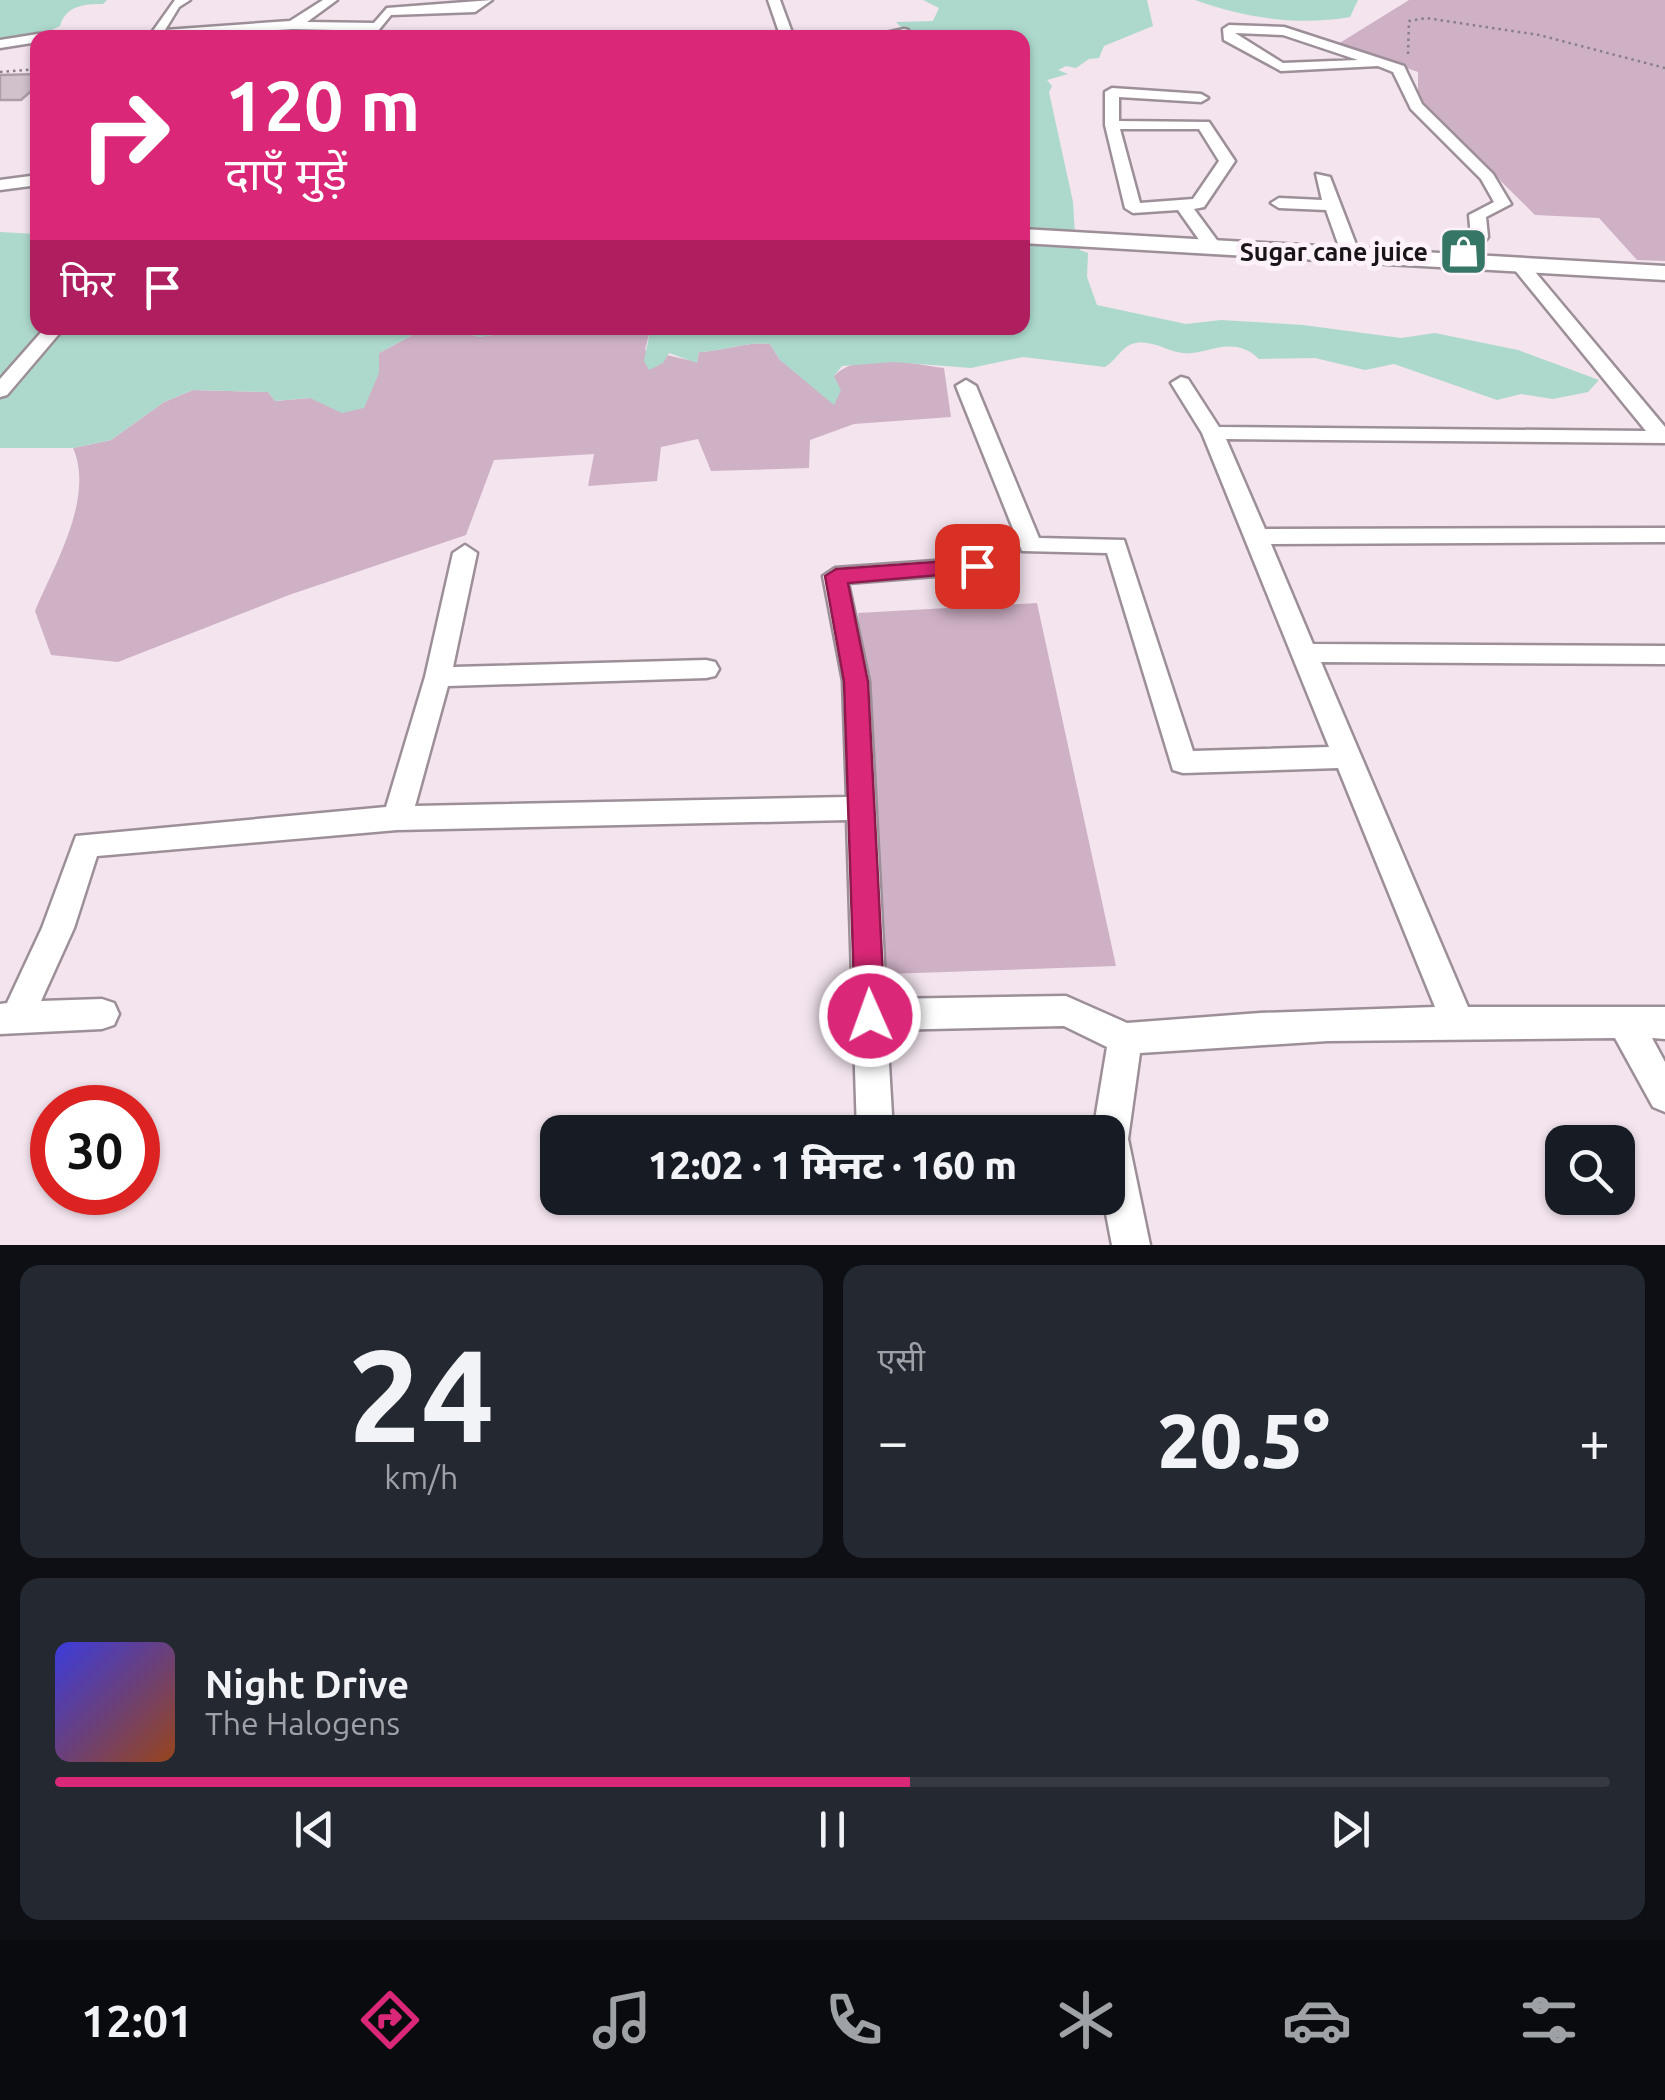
<!DOCTYPE html>
<html lang="hi">
<meta charset="utf-8">
<style>
body{margin:0;font-family:Ubuntu,"Noto Sans Devanagari",sans-serif;background:#242831;color:#f1f3f6;height:100vh;display:flex;flex-direction:column;font-size:38px;white-space:nowrap}
*{box-sizing:border-box;margin:0}
p{font-size:32px;color:#9ea1a6}
.icon{flex:none;width:55px;height:55px;fill:none;stroke:currentColor;stroke-width:2;stroke-linecap:round;stroke-linejoin:round}
.map{position:relative;height:1245px;overflow:hidden}
.drawer{display:flex;flex-direction:column;gap:20px;padding:20px;background:#0d0f14;flex:1}
.drawer>*{flex:none}
.guide{position:absolute;left:30px;top:30px;width:1000px;height:305px;border-radius:20px;box-shadow:0 2px 8px #0004;background:#db2777;color:#fff;overflow:hidden}
.buttons{position:absolute;left:1545px;top:1125px;display:grid;gap:20px}
.buttons a{display:grid;place-items:center;width:90px;height:90px;border-radius:20px;background:#171b24;box-shadow:0 2px 8px #0004;font-size:50px}
.speed{position:absolute;left:30px;top:1085px;display:flex;gap:20px;font-size:50px;font-weight:700;text-align:center}
.speed>*{display:grid;place-content:center;width:130px;height:130px;border-radius:50%;background:#171b24;box-shadow:0 2px 8px #0004;line-height:1}
.speed .limit{border:15px solid #d22;background:#fff;color:#111}
.pin{position:absolute;display:grid;place-items:center;width:85px;height:85px;color:#fff;margin:-42px;border-radius:20px;box-shadow:0 5px 15px #0006}
.me{position:absolute;width:110px;margin:-55px;rotate:358deg;stroke-linejoin:round;filter:drop-shadow(0 0 8px #0008)}
.turn{display:flex;align-items:center;gap:35px;height:210px;padding:0 30px;font-size:45px}
.turn .icon{width:130px;height:130px;stroke-width:2.5}
.turn b{display:block;font-size:70px;line-height:85px}
.then{display:flex;align-items:center;height:95px;padding:0 30px;background:#0003;gap:20px;font-size:38px}
.big{font-size:75px;font-weight:800;line-height:1.1}
.drawer .card{flex:1;display:flex;flex-direction:column;justify-content:center;gap:15px;min-width:0;padding:0 35px;border-radius:20px;background:#242831}
.drawer .dial{align-items:center;gap:0}
.dial b{font-size:130px;line-height:1}
.song{display:flex;align-items:center;gap:30px}
.cover{width:120px;height:120px;border-radius:15px;background:linear-gradient(135deg,hsl(240 70% 55%),hsl(20 70% 35%))}
.played{height:10px;border-radius:5px;background:linear-gradient(90deg,#db2777 55%,#363941 55%)}
.keys{display:flex;justify-content:space-around;direction:ltr}
.heat{display:flex;justify-content:space-between;align-items:center;font-size:55px;direction:ltr}
.drawer .tiles{flex:1;display:grid;gap:20px;grid-template-columns:1fr 1fr}
.card:last-child{grid-column:span 2}
.trip{position:absolute;left:540px;top:1115px;width:585px;height:100px;border-radius:20px;background:#171b24;box-shadow:0 2px 8px #0004;font-weight:800;line-height:100px;text-align:center}
.menu{display:flex;height:160px;justify-content:space-around;align-items:center;background:#090b0e;color:#9ea1a6}
.menu .icon{width:70px;height:70px}
.menu .current{color:#db2777}
.menu b{font-size:45px;color:#f1f3f6}
.map>svg:first-child{display:block}
.green{fill:#cfb1c6}
.water{fill:#add9cc}
.building{fill:#d0c1cb;stroke:#ac9ea8;stroke-width:2.5}
.lines{fill:none;stroke-linecap:round;stroke-linejoin:round}
.street-casing{stroke:#9c8f98;stroke-width:5}
.secondary-casing{stroke:#9c8f98;stroke-width:5}
.path{stroke:#897f86;stroke-width:2.5;stroke-dasharray:2.5 4;stroke-linecap:butt}
.street{fill:#fff;fill-rule:evenodd}
.secondary{fill:#fff;fill-rule:evenodd}
.route{fill:#db2777;stroke:#8e194d;stroke-width:2.5}
.labels{text-anchor:middle;stroke-width:10;stroke-linejoin:round;paint-order:stroke}
.far-poi-label{font-size:25px;font-weight:bold;fill:#191418;stroke:#fef2fa;text-anchor:end}
</style>
<div class="map">
<svg width="1665" height="1245" viewBox="0 0 1665 1245">
<rect width="100%" height="100%" fill="#f3e4ee"/>
<path class="green" d="M1409 0H1665V261L1637 260 1599 218 1535 215 1418 99V72L1338 44Z
M537 328H593L596 333C612 327 633 324 650 330L645 350 697 362 699 352C723 351 747 341 770 344L780 360 834 376C858 350 913 364 944 368L951 417 854 424 810 440 809 468 711 471 698 439 661 447 657 481 588 486 594 454 494 460 466 535 289 595 118 662 51 655 35 611C54 565 95 498 73 448L111 440 164 402 193 390 268 392 275 401 310 398 379 373V353L413 335 452 330 480 337Z
M1037 603 1116 966 886 974 858 613Z"/>
<path class="water" d="M0 0H107L103 4C85 4 66 5 60 26L43 34 0 43Z
M923 0H1147L1153 26 1104 46 1099 58 1089 59 1076 68 1066 66 1058 70 1068 74 1047 80 1052 86 1049 92 1073 202 1075 234 1023 231 1022 38 911 37 896 22 933 21 939 8Z
M1195 0H1358L1350 17C1299 26 1244 18 1195 0Z
M0 232 37 234 38 328H537L480 337 452 330 413 335 379 353V373L364 408 342 413 310 398 275 401 268 392 193 390 164 402 111 440 73 448H0Z
M1023 242 1080 245V250L1088 253 1087 277 1097 305 1186 324 1221 320 1303 325 1401 338 1435 333 1518 350 1599 380 1588 392 1553 399 1521 394 1497 400 1394 364 1365 370 1315 358 1259 359C1233 333 1205 356 1183 353 1166 351 1153 340 1136 343 1122 345 1117 360 1105 367L1023 357 971 368 893 362 842 366 834 376 841 390 834 405 780 360 770 344C747 341 724 351 699 352L697 363 669 353 663 363 649 370 644 361 650 331 643 328H1022Z"/>
<path class="building" d="M38 74V85L21 100H0V75Z"/>
<g class="lines">
<defs>
<path id="street" d="M175 0H190L179 7 165 30 290 21 323 0H337L307 22 374 23 387 8 492 0 475 12 391 15 378 31 293 29 148 38Z
M768 0H780L794 38H781Z
M1229 25 1284 27 1404 66 1422 104 1493 174 1511 204 1486 217 1488 237 1467 265 1452 261 1471 237 1469 215 1494 202 1481 179 1411 109 1393 72 1378 66 1281 71 1224 40 1223 29ZM1235 33 1283 35 1358 60 1283 63Z
M904 29 908 30V36L863 38Z
M38 34H114L120 38H38V42L0 48V40Z
M1112 88 1201 94 1208 98 1201 102 1119 97V121L1209 122 1235 161 1204 207 1194 209 1222 247 1219 251H1207L1178 210 1133 213 1125 208 1105 125V92ZM1120 129H1199L1219 161 1193 199 1140 203Z
M1316 174 1330 177 1360 255 1357 259 1342 255 1326 210 1279 208 1271 203 1279 198 1322 200Z
M38 175V185L0 190V180Z
M1520 260 1526 261 1665 427V443L1226 439 1265 529 1665 528V542L1271 544 1313 644 1665 646V664L1321 662 1468 1007H1665V1039L1652 1038 1665 1062V1112L1653 1107 1615 1038 1328 1041 1140 1053 1128 1139 1150 1245H1112L1103 1198H1108V1132H1093L1107 1047 1064 1026 887 1030 893 1132H857L847 820 397 830 97 856 74 928 41 1001 102 999 114 1003 119 1014 114 1025 102 1029 0 1034V1004L7 1003 42 928 76 836 386 807 425 677 453 553 465 545 477 553 453 667 706 660 715 662 719 669 715 676 706 678 448 686 415 806 847 797 843 681 823 576 835 568 977 558 985 560 989 566 985 572 848 583 869 681 886 999 1066 996 1127 1023 1260 1013 1435 1007 1338 768 1183 773 1173 770 1107 553 1022 551 956 386 966 380 976 386 1039 538 1124 540 1193 751 1329 747 1202 433 1171 383 1181 377 1188 379 1219 427 1646 431 1514 269 1511 265Z
M45 328H64L7 395 0 397V379Z"/>
<path id="secondary" d="M1022 229 1665 266V280L1022 243Z"/>
</defs>
<use href="#street" class="street-casing"/>
<use href="#secondary" class="secondary-casing"/>
<path class="path" d="M1408 54 1409 21 1426 18 1539 35 1665 68
M0 72 38 69"/>
<use href="#street" class="street"/>
<use href="#secondary" class="secondary"/>
</g>
<path class="route" d="M977 559 984 561 988 566 984 571 848 583 868 682 885 1016 880 1025 870 1029 859 1025 855 1016 844 682 825 576 836 569Z"/>
<defs>
<symbol id="shop-square" viewBox="-11 -11 22 22"><rect x="-9" y="-9" width="18" height="18" rx="4" fill="#357666" stroke="#fef2fa"/><path d="M-5-2.5h2.3a2.7 3.5 0 0 1 5.4 0H5L5.5 6h-11ZM-1.5-2.5h3a1.5 2.3 0 0 0-3 0Z" fill="#fff"/></symbol>
</defs>
<g fill-rule="evenodd">
<use href="#shop-square" x="1436" y="224" width="55" height="55"/>
</g>
<g class="labels">
<g class="far-poi-label">
<text x="1428" y="261">Sugar cane juice</text>
</g>
</g>
</svg>
<div class="buttons">
<a><svg class="icon" aria-label="search" viewBox="0 0 24 24"><circle cx="10" cy="10" r="6"/><path d="M15 15l6 6"/></svg></a>
</div>
<div class="speed"><div class="limit">30</div></div>
<div class="pin" style="left:977px;top:566px;background:#d93025"><svg class="icon" aria-label="arrive" viewBox="0 0 24 24"><path d="M6 21V4h12l-3 4 3 4H6"/></svg></div>
<svg class="me" style="left:870px;top:1016px" viewBox="-20 -20 40 40"><circle r="17" fill="#db2777" stroke="#fff" stroke-width="3"/><path d="M0-11L8 9 0 5-8 9z" fill="#fff"/></svg>
<div class="trip">12:02 · 1 मिनट · 160 m</div>
<div class="guide">
<div class="turn"><svg class="icon" aria-label="right" viewBox="0 0 24 24"><path d="M7 20v-9h11M14 6l5 5-5 5"/></svg><div><b>120 m</b>दाएँ मुड़ें</div></div>
<div class="then">फिर<svg class="icon" aria-label="arrive" viewBox="0 0 24 24"><path d="M6 21V4h12l-3 4 3 4H6"/></svg></div>
</div>
</div>
<section class="drawer">
<div class="tiles">
<div class="card dial"><b>24</b><p>km/h</p></div>
<div class="card"><p>एसी</p>
<div class="heat"><a>−</a><b class="big">20.5°</b><a>+</a></div>
</div>
<div class="card">
<div class="song"><i class="cover"></i><div><b>Night Drive</b><p>The Halogens</p></div></div>
<div class="played"></div>
<div class="keys"><svg class="icon" aria-label="previous" viewBox="0 0 24 24"><path d="M18 5L8 12l10 7zM5 5v14"/></svg><svg class="icon" aria-label="pause" viewBox="0 0 24 24"><path d="M8 5v14M16 5v14"/></svg><svg class="icon" aria-label="next" viewBox="0 0 24 24"><path d="M6 5l10 7-10 7zM19 5v14"/></svg></div>
</div>
</div>
</section>
<nav class="menu">
<b>12:01</b>
<svg class="icon current" aria-label="directions" viewBox="0 0 24 24"><path d="M12 3l9 9-9 9-9-9zM9 14v-3h6M13 9l2 2-2 2"/></svg>
<svg class="icon" aria-label="music" viewBox="0 0 24 24"><path d="M9 18V5l10-2v13"/><circle cx="6" cy="18" r="3"/><circle cx="16" cy="16" r="3"/></svg>
<svg class="icon" aria-label="phone" viewBox="0 0 24 24"><path d="M5 4h4l2 5-3 2q2 4 5 5l2-3 5 2v4C11 20 4 13 5 4z"/></svg>
<svg class="icon" aria-label="climate" viewBox="0 0 24 24"><path d="M12 3v18M4 7l16 10M4 17L20 7"/></svg>
<svg class="icon" aria-label="car" viewBox="0 0 24 24"><path d="M5 17H2v-5l4-1 3-4h7l3 4 3 1v5h-3M9 17h6M6 11h13"/><circle cx="7" cy="17" r="2"/><circle cx="17" cy="17" r="2"/></svg>
<svg class="icon" aria-label="filters" viewBox="0 0 24 24"><path d="M4 7h16M4 17h16"/><circle cx="9" cy="7" r="2"/><circle cx="15" cy="17" r="2"/></svg>
</nav>
